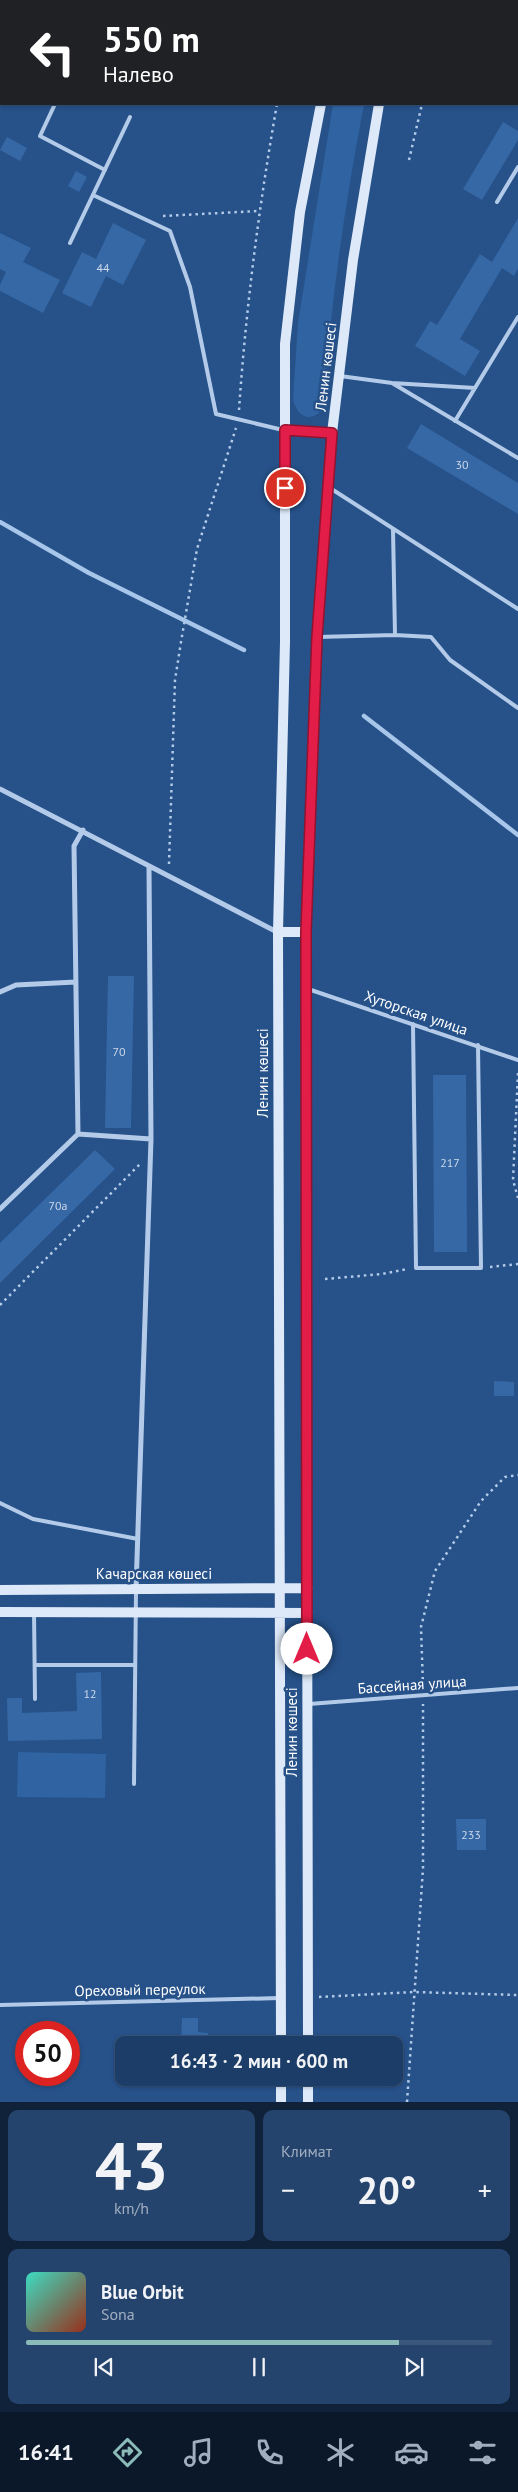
<!DOCTYPE html>
<html lang="ru">
<meta charset="utf-8">
<style>
body{margin:0;font-family:"PT Sans",sans-serif;background:#25446d;color:#f1f3f6;height:100vh;display:flex;flex-direction:column;font-size:19px;white-space:nowrap}
*{box-sizing:border-box;margin:0}
p{font-size:16px;color:#a0aec0}
.icon{flex:none;width:28px;height:28px;fill:none;stroke:currentColor;stroke-width:2;stroke-linecap:round;stroke-linejoin:round}
.map{position:relative;height:2102px;overflow:hidden}
.details{display:flex;flex-direction:column;gap:8px;padding:8px;background:#0f2239;flex:1}
.details>*{flex:none}
.banner{position:absolute;left:0px;top:0px;width:519px;height:105px;box-shadow:0 1px 4px #0004,0 0 0 1px #3a567b;background:#202124;color:#fff;overflow:hidden}
.speed{position:absolute;left:15px;top:2021px;display:flex;gap:10px;font-size:25px;font-weight:700;text-align:center}
.speed>*{display:grid;place-content:center;width:65px;height:65px;border-radius:50%;background:#1c3d67;box-shadow:0 1px 4px #0004,0 0 0 1px #3a567b;line-height:1}
.speed .limit{border:8px solid #d22;background:#fff;color:#111}
.pin{position:absolute;display:grid;place-items:center;width:42px;height:42px;color:#fff;margin:-21px;border:2px solid #fff;border-radius:50%;box-shadow:0 1px 5px #0007}
.me{position:absolute;width:55px;margin:-28px;rotate:0deg;stroke-linejoin:round;filter:drop-shadow(0 0 4px #0008)}
.turn{display:flex;align-items:center;gap:18px;height:105px;padding:0 20px;font-size:22px}
.turn .icon{width:65px;height:65px;stroke-width:2.5}
.turn b{display:block;font-size:35px;line-height:42px}
.big{font-size:38px;font-weight:600;line-height:1.1}
.details .card{flex:1;display:flex;flex-direction:column;justify-content:center;gap:8px;min-width:0;padding:0 18px;border-radius:10px;background:#25446d}
.details .dial{align-items:center;gap:0}
.dial b{font-size:65px;line-height:1}
.song{display:flex;align-items:center;gap:15px}
.cover{width:60px;height:60px;border-radius:8px;background:linear-gradient(135deg,hsl(170 70% 55%),hsl(10 70% 35%))}
.played{height:5px;border-radius:2px;background:linear-gradient(90deg,#8bbbb9 80%,#3a567b 80%)}
.keys{display:flex;justify-content:space-around;direction:ltr}
.heat{display:flex;justify-content:space-between;align-items:center;font-size:28px;direction:ltr}
.details .tiles{flex:1;display:grid;gap:8px;grid-template-columns:1fr 1fr}
.card:last-child{grid-column:span 2}
.trip{position:absolute;left:115px;top:2036px;width:288px;height:50px;border-radius:10px;background:#1c3d67;box-shadow:0 1px 4px #0004,0 0 0 1px #3a567b;font-weight:600;line-height:50px;text-align:center}
.tab-bar{display:flex;height:80px;justify-content:space-around;align-items:center;background:#0b1829;color:#a0aec0}
.tab-bar .icon{width:35px;height:35px}
.tab-bar .current{color:#8bbbb9}
.tab-bar b{font-size:22px;color:#f1f3f6}
.map>svg:first-child{display:block}
.green{fill:#3063a1}
.lines{fill:none;stroke-linecap:round;stroke-linejoin:round}
.stream{stroke:#a7c6ea;stroke-width:4.5}
.building{fill:#3668a6}
.path{stroke:#b3cbe9;stroke-width:2.5;stroke-dasharray:2.5 4;stroke-linecap:butt}
.lane{stroke:#b3cbe9;stroke-width:4}
.street{stroke:#b3cbe9;stroke-width:5}
.secondary{stroke:#dde9f8;stroke-width:10}
.route-casing{stroke:#92132f;stroke-width:12}
.route{stroke:#e11d48;stroke-width:9}
.labels{text-anchor:middle;stroke-width:5;stroke-linejoin:round;paint-order:stroke}
.number-label{font-size:12px;fill:#cdd9e9}
.street-label{font-size:15px;fill:#fff;stroke:#265189}
</style>
<div class="map">
<svg width="518" height="2102" viewBox="0 0 518 2102">
<rect width="100%" height="100%" fill="#265189"/>
<path class="green" d="M333 104H364C345 205 330 304 324 407 312 424 297 418 293 399L298 323Z
M18 1752 106 1754 105 1798 17 1797Z"/>
<g class="lines">
<path class="stream" d="M0 522 89 573 244 650
M364 716 518 835"/>
</g>
<path class="building" d="M503 122 518 131V140L482 200 463 189Z
M7 137 27 148 20 161 0 150Z
M76 171 87 177 79 192 68 186Z
M518 218V269L514 276 502 268 460 339 480 351 465 376 415 346 430 321 437 325 480 254 492 262Z
M113 223 146 240 123 285 106 276 91 307 62 293 82 252 96 259Z
M0 233 31 248 23 262 60 280 43 313 0 291V285L6 272 0 269Z
M421 424 518 483V514L407 448Z
M108 976H134L131 1128H105Z
M433 1075H466L467 1252H434Z
M95 1150 115 1169 0 1283V1243Z
M494 1381 514 1382V1396H494Z
M101 1672 102 1739 8 1741 7 1698H22V1713L77 1711 76 1673Z
M456 1819H486V1850H457Z
M182 2018H198V2032L208 2033V2045H181Z"/>
<g class="lines">
<path class="path" d="M296 1 297 0
M446 1V0
M409 160 422 104
M163 216 258 211
M239 410C246 307 259 206 277 104
M169 864 175 680 181 642 197 549 236 428
M518 1073 513 1180 518 1198
M490 1267 518 1264
M325 1279 382 1274 407 1269
M0 1305 141 1163
M423 1686 421 1627 435 1571 481 1501 505 1477 518 1475
M319 1997 414 1992 518 1995
M407 2102 423 1869V1704"/>
<path class="lane" d="M49 0 51 1
M11 1 12 0
M55 104 40 136 105 170
M93 195 170 231 190 287 216 414 283 430
M497 202 518 167
M70 243 130 117
M340 376 392 383 475 388
M392 383 518 458
M455 421 518 317
M330 488 518 609
M395 635 431 637 450 660 518 708
M317 637 395 635 393 529
M308 989 518 1060
M413 1024 416 1268H481L478 1045
M0 1503 33 1519 138 1539
M34 1612 35 1699
M35 1665H135
M309 1704 518 1688
M134 1784 136 1591
M0 2005 280 1998"/>
<path class="street" d="M0 789 277 932
M0 992 16 985 76 982
M78 1134 151 1139
M0 1209 78 1134 74 846 83 830
M136 1589 151 1139 149 866"/>
<path class="secondary" d="M341 1V0
M401 1 402 0
M285 430 332 433
M278 932H306
M0 1590 308 1588
M0 1612 308 1613
M281 2045 278 932 285 642V344L300 212 321 104
M308 2045 306 932 317 637 332 433 353 260 379 104
M308 2078V2102
M281 2102V2078"/>
</g>
<g class="lines">
<defs>
<path id="route" d="M285 488V430L332 433 317 637 306 932 307 1649"/>
</defs>
<use href="#route" class="route-casing"/>
<use href="#route" class="route"/>
</g>
<g class="labels">
<g class="number-label">
<text x="103" y="272">44</text>
<text x="462" y="469">30</text>
<text x="119" y="1056">70</text>
<text x="450" y="1167">217</text>
<text x="58" y="1210">70а</text>
<text x="90" y="1698">12</text>
<text x="471" y="1839">233</text>
</g>
<g class="street-label">
<text transform="translate(326 367) rotate(-83)" y="5">Ленин көшесі</text>
<text transform="translate(416 1013) rotate(19)" y="5">Хуторская улица</text>
<text transform="translate(263 1073) rotate(-90)" y="5">Ленин көшесі</text>
<text x="154" y="1579">Качарская көшесі</text>
<text transform="translate(412 1685) rotate(-4)" y="5">Бассейная улица</text>
<text transform="translate(292 1732) rotate(-90)" y="5">Ленин көшесі</text>
<text transform="translate(140 1990) rotate(-1)" y="5">Ореховый переулок</text>
</g>
</g>
</svg>
<div class="speed"><div class="limit">50</div></div>
<div class="pin" style="left:285px;top:488px;background:#d93025"><svg class="icon" aria-label="arrive" viewBox="0 0 24 24"><path d="M6 21V4h12l-3 4 3 4H6"/></svg></div>
<svg class="me" style="left:307px;top:1649px" viewBox="-20 -20 40 40"><circle r="19" fill="#fff"/><path d="M0-13L10 11 0 6-10 11z" fill="#e11d48"/></svg>
<div class="trip">16:43 · 2 мин · 600 m</div>
<div class="banner">
<div class="turn"><svg class="icon" aria-label="left" viewBox="0 0 24 24"><path d="M17 20v-9H6M10 6l-5 5 5 5"/></svg><div><b>550 m</b>Налево</div></div>
</div>
</div>
<section class="details">
<div class="tiles">
<div class="card dial"><b>43</b><p>km/h</p></div>
<div class="card"><p>Климат</p>
<div class="heat"><a>−</a><b class="big">20°</b><a>+</a></div>
</div>
<div class="card">
<div class="song"><i class="cover"></i><div><b>Blue Orbit</b><p>Sona</p></div></div>
<div class="played"></div>
<div class="keys"><svg class="icon" aria-label="previous" viewBox="0 0 24 24"><path d="M18 5L8 12l10 7zM5 5v14"/></svg><svg class="icon" aria-label="pause" viewBox="0 0 24 24"><path d="M8 5v14M16 5v14"/></svg><svg class="icon" aria-label="next" viewBox="0 0 24 24"><path d="M6 5l10 7-10 7zM19 5v14"/></svg></div>
</div>
</div>
</section>
<nav class="tab-bar">
<b>16:41</b>
<svg class="icon current" aria-label="directions" viewBox="0 0 24 24"><path d="M12 3l9 9-9 9-9-9zM9 14v-3h6M13 9l2 2-2 2"/></svg>
<svg class="icon" aria-label="music" viewBox="0 0 24 24"><path d="M9 18V5l10-2v13"/><circle cx="6" cy="18" r="3"/><circle cx="16" cy="16" r="3"/></svg>
<svg class="icon" aria-label="phone" viewBox="0 0 24 24"><path d="M5 4h4l2 5-3 2q2 4 5 5l2-3 5 2v4C11 20 4 13 5 4z"/></svg>
<svg class="icon" aria-label="climate" viewBox="0 0 24 24"><path d="M12 3v18M4 7l16 10M4 17L20 7"/></svg>
<svg class="icon" aria-label="car" viewBox="0 0 24 24"><path d="M5 17H2v-5l4-1 3-4h7l3 4 3 1v5h-3M9 17h6M6 11h13"/><circle cx="7" cy="17" r="2"/><circle cx="17" cy="17" r="2"/></svg>
<svg class="icon" aria-label="filters" viewBox="0 0 24 24"><path d="M4 7h16M4 17h16"/><circle cx="9" cy="7" r="2"/><circle cx="15" cy="17" r="2"/></svg>
</nav>
